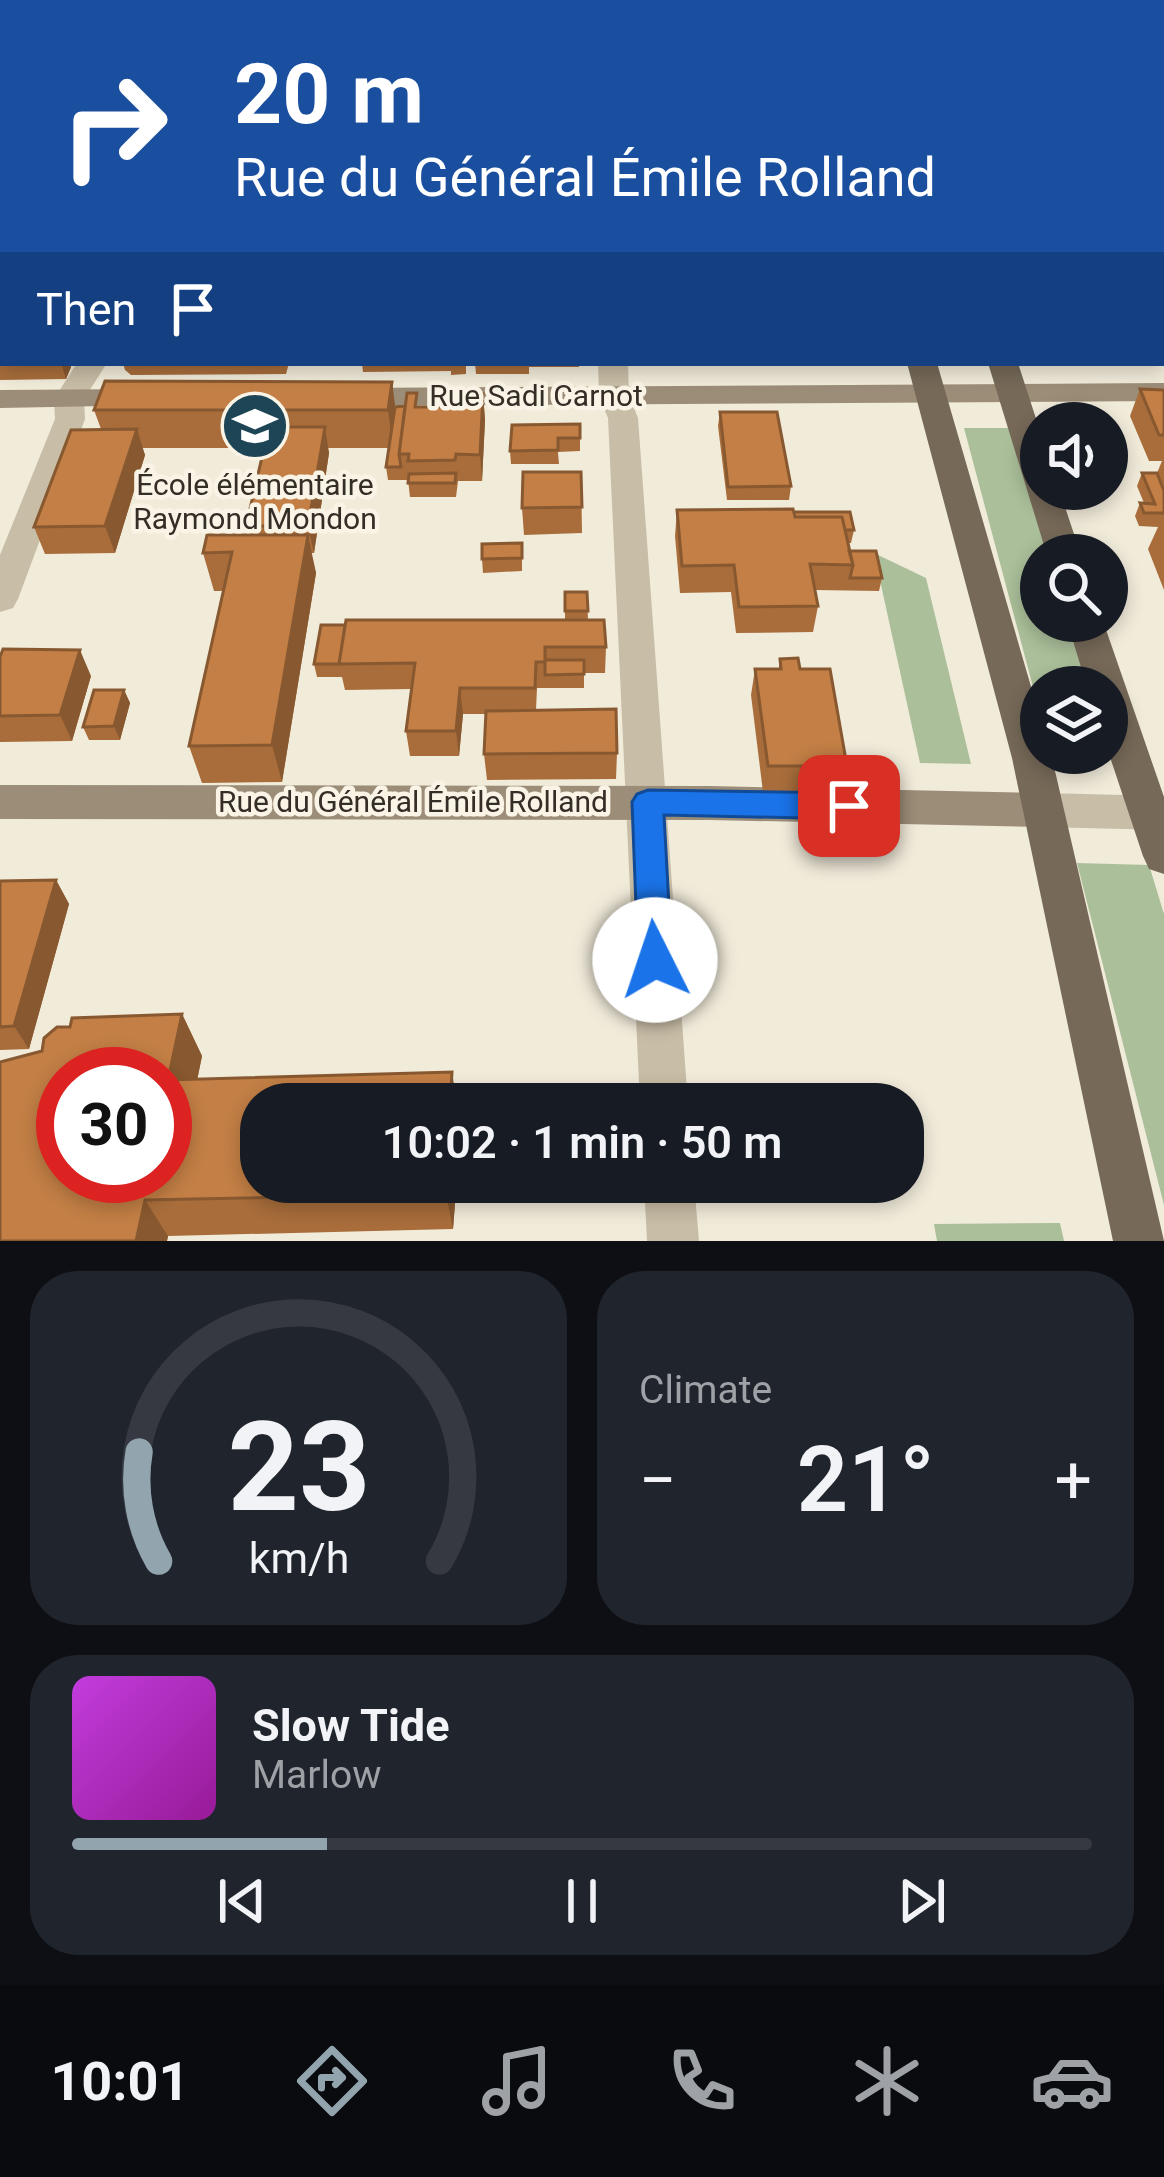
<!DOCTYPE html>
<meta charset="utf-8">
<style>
body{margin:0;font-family:Roboto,sans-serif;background:#20242c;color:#f1f3f6;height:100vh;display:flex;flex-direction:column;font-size:45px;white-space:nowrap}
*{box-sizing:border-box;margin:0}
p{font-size:39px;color:#9ea1a6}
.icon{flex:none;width:66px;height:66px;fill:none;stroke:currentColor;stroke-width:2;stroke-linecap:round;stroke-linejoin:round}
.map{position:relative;height:1241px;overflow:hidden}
.panel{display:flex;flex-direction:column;gap:30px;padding:30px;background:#0d0f14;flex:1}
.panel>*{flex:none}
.top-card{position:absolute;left:0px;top:0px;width:1164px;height:366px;box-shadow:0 6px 18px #0003;background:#1a4fa0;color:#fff;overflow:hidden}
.buttons{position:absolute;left:1020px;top:402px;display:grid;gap:24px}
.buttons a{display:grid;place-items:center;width:108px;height:108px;border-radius:50%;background:#171b24;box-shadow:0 6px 18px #0003;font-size:60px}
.speed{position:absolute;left:36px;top:1047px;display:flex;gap:24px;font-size:60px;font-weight:700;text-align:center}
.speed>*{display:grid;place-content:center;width:156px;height:156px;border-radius:50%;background:#171b24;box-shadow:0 6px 18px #0003;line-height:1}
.speed .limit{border:18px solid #d22;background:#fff;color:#111}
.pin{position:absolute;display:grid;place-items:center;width:102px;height:102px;color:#fff;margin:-51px;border-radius:24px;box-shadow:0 6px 18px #0006}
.me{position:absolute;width:132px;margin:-66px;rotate:356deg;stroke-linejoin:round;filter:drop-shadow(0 0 9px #0008)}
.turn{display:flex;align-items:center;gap:42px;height:252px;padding:0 36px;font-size:54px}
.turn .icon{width:156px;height:156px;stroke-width:2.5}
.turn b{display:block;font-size:84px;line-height:102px}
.then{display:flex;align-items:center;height:114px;padding:0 36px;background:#0003;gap:24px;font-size:45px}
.big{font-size:90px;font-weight:600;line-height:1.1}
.panel .widget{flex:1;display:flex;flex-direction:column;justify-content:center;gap:18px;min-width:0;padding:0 42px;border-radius:48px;background:#20242c}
.panel .dial{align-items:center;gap:0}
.dial svg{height:312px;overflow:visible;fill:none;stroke:#363941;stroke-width:7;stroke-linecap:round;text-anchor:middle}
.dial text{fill:#f1f3f6;stroke:none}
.song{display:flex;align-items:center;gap:36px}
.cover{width:144px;height:144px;border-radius:18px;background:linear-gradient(135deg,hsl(290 70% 55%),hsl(300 70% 35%))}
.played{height:12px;border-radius:6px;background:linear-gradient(90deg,#92a5ae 25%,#363941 25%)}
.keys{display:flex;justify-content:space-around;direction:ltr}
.heat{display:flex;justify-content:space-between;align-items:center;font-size:66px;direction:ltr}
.panel .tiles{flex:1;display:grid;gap:30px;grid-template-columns:1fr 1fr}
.widget:last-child{grid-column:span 2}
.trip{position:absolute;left:240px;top:1083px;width:684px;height:120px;border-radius:48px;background:#171b24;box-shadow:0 6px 18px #0003;font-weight:600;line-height:120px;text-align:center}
.menu{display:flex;height:192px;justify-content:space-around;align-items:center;background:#090b0e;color:#9ea1a6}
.menu .icon{width:84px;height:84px}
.menu .active{color:#92a5ae}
.menu b{font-size:54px;color:#f1f3f6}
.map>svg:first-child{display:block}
.green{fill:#abbf9a}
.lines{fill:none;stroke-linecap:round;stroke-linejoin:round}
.street{fill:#c8bda6;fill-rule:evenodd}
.secondary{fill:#9c8d78;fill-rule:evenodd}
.primary{fill:#766958;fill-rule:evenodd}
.wall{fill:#a86d3b}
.shaded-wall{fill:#885930}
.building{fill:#c37f45;stroke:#885930;stroke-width:3;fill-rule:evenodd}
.route{fill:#1a73e8;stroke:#114b97;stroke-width:3}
.labels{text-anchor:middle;stroke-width:9;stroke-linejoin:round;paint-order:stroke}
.street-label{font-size:30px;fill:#352e27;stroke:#f9f4e6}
.poi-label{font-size:30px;fill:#352e27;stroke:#f9f4e6}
</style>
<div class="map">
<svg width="1164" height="1241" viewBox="0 0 1164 1241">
<rect width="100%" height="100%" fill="#f1ebda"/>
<path class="green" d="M964 428H1015L1054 555H1041V621H1074L1094 687H1041V717Z
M874 553 926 578 971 764 920 763Z
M1077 863 1149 865 1164 914V1205Z
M1060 1223 1064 1241H937L934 1224Z"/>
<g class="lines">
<path class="street" d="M36 0H62L64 3H38Z
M591 0H611V3H591Z
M1121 0H1141L1143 3H1123Z
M1161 35H1164V51H1161Z
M3 261V278L0 279V262Z
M77 363H107L84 399 85 419 18 599 13 608 0 612V555L55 419 54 399Z
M598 363H628L629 396 638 418 688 1104H640L608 418 599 396Z
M1043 793 1164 796V830L1043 827 1029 822 1023 810 1029 798Z
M644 1182H694L699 1241H647Z"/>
<path class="secondary" d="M1164 383V401L346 406 331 397 346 388Z
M146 389 157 391 161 398 157 405 0 408V390Z
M0 785 710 786 1043 793 1057 798 1063 810 1057 822 1043 827 710 820 0 819Z"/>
<path class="primary" d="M786 0H807L809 3H788Z
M840 0H861L863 3H842Z
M907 363H937L1041 721V753H1050L1052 758 1164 1241H1113L1012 758Z
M988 363H1018L1041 434V489H1059L1081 555H1047Z
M1067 621H1103L1164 797V874L1149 869 1143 856 1107 748V687H1087Z"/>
</g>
<path class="wall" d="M159 0H213L211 3H159Z
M489 0H582V3H489Z
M902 0H987L988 3H903Z
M0 47H3V184L0 183Z
M1161 51H1164V168L1161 164Z
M1161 201H1164V250L1161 244Z
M1161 273H1164V364L1129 366 1128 363H1161Z
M3 293V363H69L71 367 66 379 0 380V296Z
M123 363H289L286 374 131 375 125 370Z
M362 363H466V374L451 375V371L363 372Z
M475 363H579V367H529V374H476Z
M1140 389 1164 390V590L1148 549 1158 527 1139 526 1135 516 1140 503H1144L1137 486 1142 473H1157L1162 461H1149L1130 416Z
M483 394 485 420 482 481H458L456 497H410L408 480H388L386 467 389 448H328L329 453 314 553H311L316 573 282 782 202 783 189 746 224 591H214L203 553 249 535 246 526 264 448H142L145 455 115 553 45 554 34 527 101 429 94 410 460 407Z
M720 412 791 486 789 500H727L718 426Z
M580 424V451L558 452 559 464H511L510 451Z
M581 472 582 533 524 535 522 508Z
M677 510 794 512 854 530 851 543H848L849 551 882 578 879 591 815 590 818 606 813 632 736 633 731 592 680 593 675 536Z
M522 543V571L483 573 482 559Z
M565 592H587L588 620 606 647 605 673H584V688H537L536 710 617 753 616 779 487 780 484 754 486 714H463L459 756H410L406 731 411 689 345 690 342 677H317L314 664 565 620Z
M0 657 91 676 72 741 0 742Z
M780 659 800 669 847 766 841 792H763L751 695 755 669H779Z
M124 690 130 703 120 740H89L83 727Z
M56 880 69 904 29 1049 0 1050V881Z
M182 1014 202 1056 197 1080 261 1182H465V1191H456L453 1229 168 1236 167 1241H0L42 1051 70 1027Z"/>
<path class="shaded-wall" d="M61 363H69L71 367 66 379Z
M392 382 397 420 393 448 388 410Z
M483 394 485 420 482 481 480 455Z
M325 427 329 453 314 553 308 526Z
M137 429 145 455 115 553 105 526Z
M308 535 316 573 282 782 272 745Z
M80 650 91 676 72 741 60 715Z
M460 688 463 714 459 756 456 731Z
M124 690 130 703 120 740 114 726Z
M56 880 69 904 29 1049 14 1026Z
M182 1014 202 1056 189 1120 168 1080Z
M452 1072 457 1104H450Z
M447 1182H454L456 1191 453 1229 446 1194Z
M145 1200 168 1236 167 1241H136Z"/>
<path class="building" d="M10 0H41L51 3H3Z
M61 0H82L91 3H60Z
M128 0H155L153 3H127Z
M337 0H472V3H336Z
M544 0H582V3H544Z
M622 0H652V3H658H622Z
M738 0H789L792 3 719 2 739 3Z
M957 0H987L988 3H959Z
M1037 0H1053L1055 3H1039Z
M1078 0H1122L1124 3H1079Z
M0 47H3V81H0Z
M1161 51H1164V74H1161Z
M1161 90H1164V129H1161Z
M0 97H3L2 153H0Z
M0 198 3 199V233L0 234Z
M1161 201H1164V229L1161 224Z
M1161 273H1164V328H1161Z
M3 293V318H0V296Z
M0 329H3V353L0 354Z
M105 381 392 382 388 410H94Z
M1140 389 1164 390V435H1159Z
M407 393H417L415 407H460L462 394H483L480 455 456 454 455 460 408 461 409 454H399Z
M405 406 399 454 401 467H386L395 407Z
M720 412H777L791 486 728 487Z
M580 424V438H558V450L510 451 512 425Z
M269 427H325L308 526H246Z
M137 429 105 526 34 527 71 430Z
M523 472H581L582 507 522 508Z
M456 473 455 483H408L409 474Z
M1142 473H1157L1164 491V513H1144L1140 503 1155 504Z
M793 509 795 517H842L853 565 810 564 818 606 739 607 734 565 682 566 677 510Z
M794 512H850L854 530H845L842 517H795Z
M207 535H308L272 745 189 746 232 552 203 553Z
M522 543V558L482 559V544Z
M849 551H876L882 578H850L853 565Z
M565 592H587L588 611H565Z
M346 620H604L606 647H545V662H536L535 688H460L456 731H406L415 663 339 664Z
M321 625H345L339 664H314Z
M3 649 80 650 60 715 0 716V657Z
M798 658 800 669H830L847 766H768L755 669H781L780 659Z
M545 660H584V674L545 675Z
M94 690H124L114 726 83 727Z
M616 709 617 753 484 754 486 711Z
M56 880 14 1026 0 1027V881Z
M182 1014 168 1080 452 1072 450 1104H261V1182H447L446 1194 145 1200 136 1241H0V1062L42 1051 44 1038 57 1027H70L72 1018ZM63 1074H165V1176H63Z"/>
<path class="route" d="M648 790 849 793 860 797 864 806 860 815 849 819 664 815 672 960 667 971 655 976 643 971 638 960 632 802 637 794Z"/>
<defs>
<symbol id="school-disc" viewBox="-11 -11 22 22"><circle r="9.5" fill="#1e4555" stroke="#f9f4e6"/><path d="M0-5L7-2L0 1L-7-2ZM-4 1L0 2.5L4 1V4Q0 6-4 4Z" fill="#fff"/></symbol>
</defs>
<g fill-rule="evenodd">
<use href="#school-disc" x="217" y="388" width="76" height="76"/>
</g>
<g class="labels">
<g class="street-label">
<text x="536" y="406">Rue Sadi Carnot</text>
<text x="413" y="812">Rue du Général Émile Rolland</text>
</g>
<g class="poi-label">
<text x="255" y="495">École élémentaire<tspan x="255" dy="34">Raymond Mondon</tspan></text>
</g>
</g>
</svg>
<div class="buttons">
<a><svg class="icon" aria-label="sound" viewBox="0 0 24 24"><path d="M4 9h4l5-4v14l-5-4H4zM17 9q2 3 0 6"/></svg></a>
<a><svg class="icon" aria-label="search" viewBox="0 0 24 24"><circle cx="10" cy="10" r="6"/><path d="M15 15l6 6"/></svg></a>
<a><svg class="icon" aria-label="layers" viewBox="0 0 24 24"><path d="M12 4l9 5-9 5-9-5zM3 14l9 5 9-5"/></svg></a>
</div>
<div class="speed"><div class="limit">30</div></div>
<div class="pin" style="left:849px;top:806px;background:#d93025"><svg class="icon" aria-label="arrive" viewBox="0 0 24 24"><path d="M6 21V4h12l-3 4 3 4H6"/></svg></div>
<svg class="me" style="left:655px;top:960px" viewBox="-20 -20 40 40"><circle r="19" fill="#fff"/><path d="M0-13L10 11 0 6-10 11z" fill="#1a73e8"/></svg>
<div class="trip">10:02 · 1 min · 50 m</div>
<div class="top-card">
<div class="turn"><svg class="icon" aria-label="right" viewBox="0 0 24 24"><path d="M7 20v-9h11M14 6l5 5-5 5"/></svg><div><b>20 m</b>Rue du Général Émile Rolland</div></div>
<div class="then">Then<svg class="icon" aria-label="arrive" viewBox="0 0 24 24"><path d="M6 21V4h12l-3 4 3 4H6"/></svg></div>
</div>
</div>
<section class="panel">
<div class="tiles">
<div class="widget dial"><svg viewBox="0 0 100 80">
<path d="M14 69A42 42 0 1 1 86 69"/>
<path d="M14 69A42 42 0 0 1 9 41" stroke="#92a5ae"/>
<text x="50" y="56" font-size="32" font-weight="700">23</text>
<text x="50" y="72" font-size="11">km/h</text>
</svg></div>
<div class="widget"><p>Climate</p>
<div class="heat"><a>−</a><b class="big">21°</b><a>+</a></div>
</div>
<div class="widget">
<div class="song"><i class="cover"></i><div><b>Slow Tide</b><p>Marlow</p></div></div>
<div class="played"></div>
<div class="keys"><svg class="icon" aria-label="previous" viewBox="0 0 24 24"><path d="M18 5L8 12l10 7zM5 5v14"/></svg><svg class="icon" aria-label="pause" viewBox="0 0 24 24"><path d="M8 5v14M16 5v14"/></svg><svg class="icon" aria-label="next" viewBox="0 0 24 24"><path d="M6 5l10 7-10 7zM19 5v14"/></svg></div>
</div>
</div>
</section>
<nav class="menu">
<b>10:01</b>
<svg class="icon active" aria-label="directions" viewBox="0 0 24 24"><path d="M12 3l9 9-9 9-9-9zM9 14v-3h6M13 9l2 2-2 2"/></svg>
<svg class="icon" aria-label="music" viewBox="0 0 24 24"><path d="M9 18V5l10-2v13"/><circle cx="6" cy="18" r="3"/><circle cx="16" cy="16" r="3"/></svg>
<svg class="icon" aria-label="phone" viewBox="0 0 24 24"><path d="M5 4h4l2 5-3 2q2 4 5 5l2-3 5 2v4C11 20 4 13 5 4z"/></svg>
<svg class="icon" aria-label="climate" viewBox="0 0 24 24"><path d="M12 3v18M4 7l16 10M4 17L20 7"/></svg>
<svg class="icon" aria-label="car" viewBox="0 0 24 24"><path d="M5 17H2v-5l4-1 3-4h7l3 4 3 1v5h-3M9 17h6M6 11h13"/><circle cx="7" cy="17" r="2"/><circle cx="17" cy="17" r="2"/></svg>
</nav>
